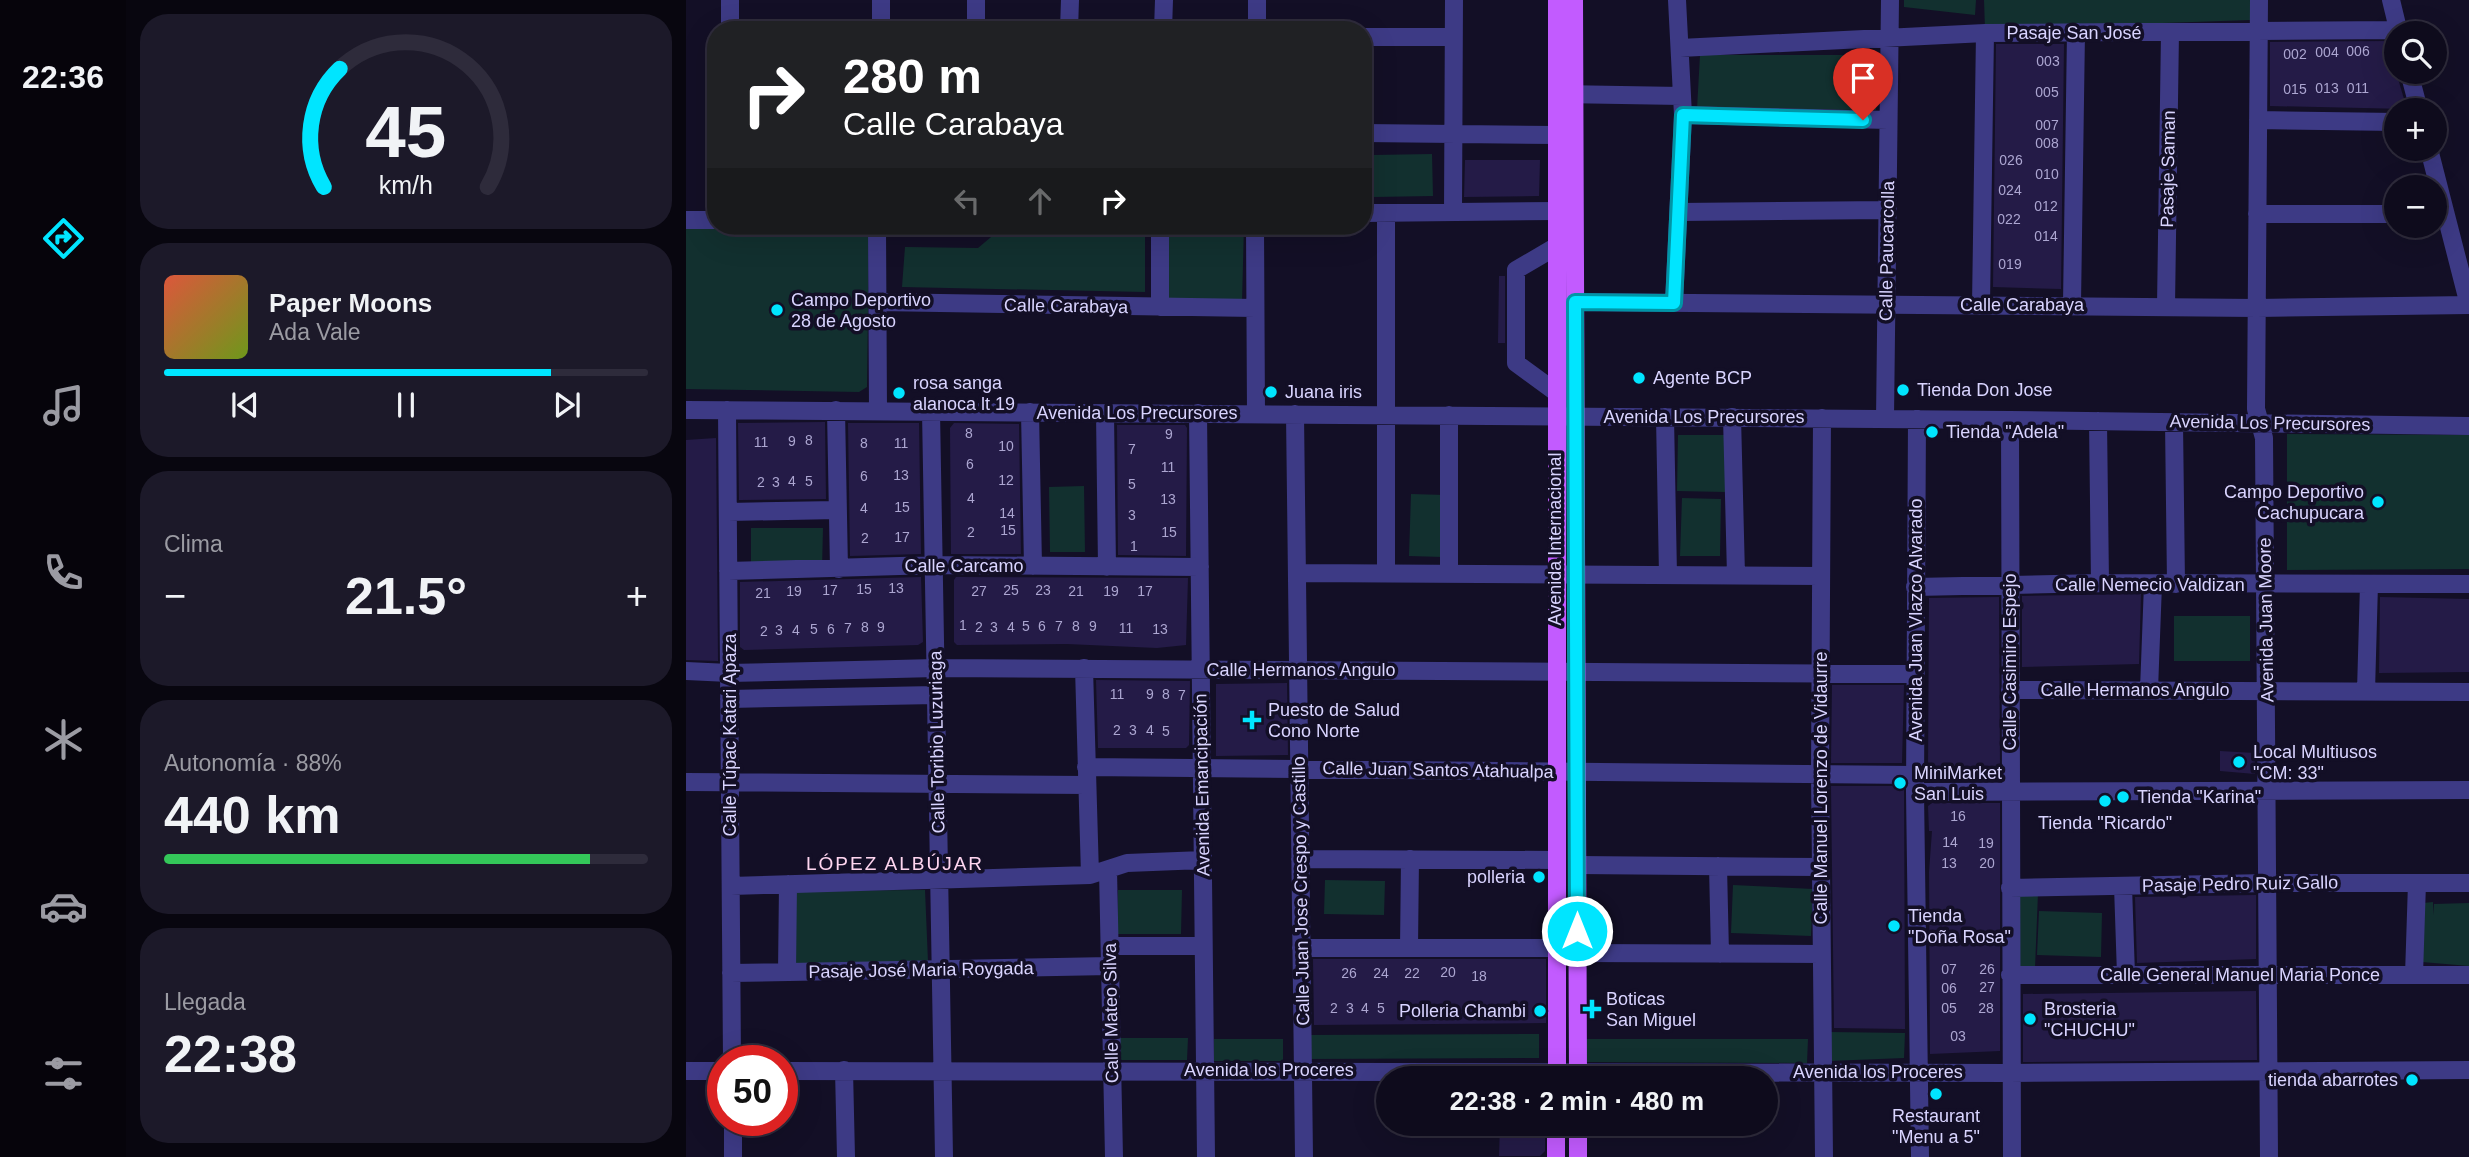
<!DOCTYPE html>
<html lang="es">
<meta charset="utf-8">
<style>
body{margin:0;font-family:Arial,sans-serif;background:#1c1929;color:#f1f3f6;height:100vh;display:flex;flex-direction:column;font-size:26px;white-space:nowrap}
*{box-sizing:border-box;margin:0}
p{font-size:23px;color:#9b9ba3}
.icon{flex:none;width:38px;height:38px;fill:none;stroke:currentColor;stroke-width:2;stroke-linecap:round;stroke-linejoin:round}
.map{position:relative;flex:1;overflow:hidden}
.sheet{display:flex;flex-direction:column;gap:14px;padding:14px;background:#08060f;width:560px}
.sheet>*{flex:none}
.guide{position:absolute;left:21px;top:21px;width:665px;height:214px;border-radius:28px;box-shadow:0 7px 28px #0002,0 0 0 2px #2e2b3b;background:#202124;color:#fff;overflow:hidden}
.controls{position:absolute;left:1698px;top:21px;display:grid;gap:14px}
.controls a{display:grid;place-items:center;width:63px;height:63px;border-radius:50%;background:#0e0b1c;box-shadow:0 7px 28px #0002,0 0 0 2px #2e2b3b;font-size:35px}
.speed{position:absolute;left:21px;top:1045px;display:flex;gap:14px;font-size:35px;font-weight:700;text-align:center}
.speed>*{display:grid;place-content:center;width:91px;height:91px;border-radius:50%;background:#0e0b1c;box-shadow:0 7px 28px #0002,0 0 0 2px #2e2b3b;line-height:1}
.speed .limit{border:10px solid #d22;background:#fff;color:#111}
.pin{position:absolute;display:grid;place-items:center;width:60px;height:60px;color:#fff;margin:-72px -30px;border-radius:50% 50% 50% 0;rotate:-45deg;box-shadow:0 0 7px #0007}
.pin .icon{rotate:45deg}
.me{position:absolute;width:77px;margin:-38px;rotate:0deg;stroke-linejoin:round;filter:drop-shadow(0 0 5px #0008)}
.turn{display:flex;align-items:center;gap:24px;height:147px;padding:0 21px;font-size:32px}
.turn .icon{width:91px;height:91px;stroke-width:2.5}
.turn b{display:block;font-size:49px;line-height:60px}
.lanes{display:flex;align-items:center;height:66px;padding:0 21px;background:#0003;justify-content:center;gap:35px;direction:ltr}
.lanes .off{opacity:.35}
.big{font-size:52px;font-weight:700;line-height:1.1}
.sheet .card{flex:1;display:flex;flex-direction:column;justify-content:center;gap:10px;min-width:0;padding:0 24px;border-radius:28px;background:#1c1929}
.sheet .dial{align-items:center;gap:0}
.dial svg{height:182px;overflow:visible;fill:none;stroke:#2e2b3b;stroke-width:7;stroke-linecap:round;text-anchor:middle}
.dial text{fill:#f1f3f6;stroke:none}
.song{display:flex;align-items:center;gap:21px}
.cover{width:84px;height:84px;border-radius:10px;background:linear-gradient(135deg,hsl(10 70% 55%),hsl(80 70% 35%))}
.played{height:7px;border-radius:4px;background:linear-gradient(90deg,#00e5ff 80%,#2e2b3b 80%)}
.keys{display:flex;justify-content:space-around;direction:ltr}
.heat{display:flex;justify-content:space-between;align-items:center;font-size:38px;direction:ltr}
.charge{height:10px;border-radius:5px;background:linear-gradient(90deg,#34c759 88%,#2e2b3b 0)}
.trip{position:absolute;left:690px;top:1066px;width:402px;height:70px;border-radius:35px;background:#0e0b1c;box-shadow:0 7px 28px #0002,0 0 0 2px #2e2b3b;font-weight:700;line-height:70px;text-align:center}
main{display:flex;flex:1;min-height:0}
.menu{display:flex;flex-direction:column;width:126px;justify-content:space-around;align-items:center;background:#06040b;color:#9b9ba3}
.menu .icon{width:49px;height:49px}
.menu .current{color:#00e5ff}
.menu b{font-size:32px;color:#f1f3f6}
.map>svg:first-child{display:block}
.green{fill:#12302f}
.building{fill:#241b47}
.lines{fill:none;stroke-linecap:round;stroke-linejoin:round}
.minor{stroke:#3d3a85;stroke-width:18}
.major{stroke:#c25bff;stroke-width:18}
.route-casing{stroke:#0095a6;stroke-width:18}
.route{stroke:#00e5ff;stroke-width:12}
.poi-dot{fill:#00e5ff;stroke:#130f26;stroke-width:2.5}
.labels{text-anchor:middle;stroke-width:7;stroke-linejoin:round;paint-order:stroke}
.number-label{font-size:14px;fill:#aca6d1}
.street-label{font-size:18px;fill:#d9d4ff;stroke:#130f26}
.poi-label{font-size:18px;fill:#d9d4ff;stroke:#130f26;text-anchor:start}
.neighbourhood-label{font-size:19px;letter-spacing:2px;fill:#ffd6f0;stroke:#130f26}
</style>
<main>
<nav class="menu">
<b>22:36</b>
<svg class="icon current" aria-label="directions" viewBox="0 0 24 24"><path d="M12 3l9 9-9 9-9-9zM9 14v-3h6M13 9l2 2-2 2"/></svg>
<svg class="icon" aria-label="music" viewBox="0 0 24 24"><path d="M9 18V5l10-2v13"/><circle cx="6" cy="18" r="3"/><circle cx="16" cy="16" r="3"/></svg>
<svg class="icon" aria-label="phone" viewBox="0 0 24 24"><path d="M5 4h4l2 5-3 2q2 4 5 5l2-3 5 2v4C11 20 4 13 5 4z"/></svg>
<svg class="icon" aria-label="climate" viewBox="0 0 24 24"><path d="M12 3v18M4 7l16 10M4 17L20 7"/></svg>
<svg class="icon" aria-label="car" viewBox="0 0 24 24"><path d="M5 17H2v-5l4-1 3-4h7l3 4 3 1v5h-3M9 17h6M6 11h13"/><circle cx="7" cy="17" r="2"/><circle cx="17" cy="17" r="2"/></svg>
<svg class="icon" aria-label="filters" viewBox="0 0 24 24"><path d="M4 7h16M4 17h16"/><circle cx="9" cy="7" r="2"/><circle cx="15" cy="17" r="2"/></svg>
</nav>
<section class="sheet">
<div class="card dial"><svg viewBox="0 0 100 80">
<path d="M14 69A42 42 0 1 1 86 69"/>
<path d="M14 69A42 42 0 0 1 21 17" stroke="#00e5ff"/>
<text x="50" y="56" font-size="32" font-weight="700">45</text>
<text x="50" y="72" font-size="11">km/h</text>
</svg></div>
<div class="card">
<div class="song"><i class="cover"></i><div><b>Paper Moons</b><p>Ada Vale</p></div></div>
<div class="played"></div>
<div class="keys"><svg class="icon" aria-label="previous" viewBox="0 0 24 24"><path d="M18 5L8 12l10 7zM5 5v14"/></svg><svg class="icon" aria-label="pause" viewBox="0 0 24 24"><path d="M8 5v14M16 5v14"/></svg><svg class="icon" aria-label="next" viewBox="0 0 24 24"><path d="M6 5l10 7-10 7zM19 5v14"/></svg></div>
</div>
<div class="card"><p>Clima</p>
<div class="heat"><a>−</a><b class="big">21.5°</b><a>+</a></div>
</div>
<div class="card"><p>Autonomía · 88%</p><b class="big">440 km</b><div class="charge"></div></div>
<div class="card"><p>Llegada</p><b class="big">22:38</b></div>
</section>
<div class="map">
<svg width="1783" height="1157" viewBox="0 0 1783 1157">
<rect width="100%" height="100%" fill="#130f26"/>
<path class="green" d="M1218 0H1290L1289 15 1218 7Z
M1298 0H1565V20L1299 29Z
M1014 55H1194L1190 110 1011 109Z
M746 154 747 196 688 197 687 155Z
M480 226H558L556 302 479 301Z
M0 227 183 233 181 387 173 392 0 389Z
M317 227 459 229V292L216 287 219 247 292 248Z
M1601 434 1783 435V569L1601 570Z
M992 435H1040L1039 492 991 491Z
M398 486 399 552H364L363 487Z
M725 494 759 495 757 557 723 556Z
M996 498 1035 499 1034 556H994Z
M65 528H137L136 569H65Z
M1488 616H1564V661H1488Z
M639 880 699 881 698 915 638 914Z
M1047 885 1127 889 1125 936 1045 933Z
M239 890 242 962 110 966 108 891Z
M432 890H496L495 934H431Z
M1329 893H1352L1349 968 1329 967Z
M1747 902V915L1748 904 1783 903V966L1736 962 1737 903Z
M1353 911 1416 913 1415 957 1351 955Z
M1143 1032 1219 1033 1218 1058 1143 1061Z
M853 1034V1058L621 1059V1035Z
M433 1038H502L501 1060H433Z
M528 1039H597V1061H528Z
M897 1039H1122L1121 1063 897 1062Z"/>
<path class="building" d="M1584 42 1706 41 1710 52V72L1721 109 1584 106Z
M1310 44H1378L1375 289 1307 287Z
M779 160H854L853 196 778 197Z
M813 276H819V343H812Z
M139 422 140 499 53 500 52 423Z
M162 423H233L235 554 164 556Z
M268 423 333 424 335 554H265L264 428Z
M431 425H499L501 428 500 556 432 555Z
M30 438 32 661 0 660V440Z
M235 577 237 642 232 645 58 650 54 647V582Z
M270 577 502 578 500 645 471 648 381 644 271 645 268 642V580Z
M1455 594 1453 664 1336 667V596Z
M1313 597 1314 772 1242 774 1243 598Z
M1694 597 1783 599V672L1693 673Z
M410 680 504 681 503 745 500 748H412Z
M601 683 602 755 530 756V684Z
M1146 685H1218L1216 763H1145Z
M1534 751 1569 753V774L1534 771Z
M1145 786H1218L1219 1029 1148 1028Z
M1246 803H1314V1051L1244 1054 1243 872 1246 831H1243L1242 806Z
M1570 895V959L1451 963 1449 897Z
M627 959H860V1023L628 1025Z
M1570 991 1571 1060 1337 1062V994Z
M814 1124H859V1151L854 1156H813Z"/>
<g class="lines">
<path class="minor" d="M1573 0 1570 409 1578 438 1583 1157
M1705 0 1713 33
M44 30V0
M195 30V0
M290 30V0
M383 30 384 0
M477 30 478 0
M571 30V0
M677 37H767
M994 48 1299 33 1712 30
M1723 72 1733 110
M874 94 996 96
M997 115 1202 120
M1572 120 1710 122
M677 133 871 135
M1743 149 1783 305
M767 212 768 0
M993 212 1201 210
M677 213 871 211
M700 213V573
M1571 214H1710
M0 220H30
M191 226 192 411
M474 226V307
M569 226 570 414
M192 302 569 308
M889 302 1571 308 1783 305
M988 303 997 115 991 0
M1386 304 1390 32
M1295 305 1299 33
M1480 306 1484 32
M871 393 830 363V270L871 246
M0 410 1324 420 1783 426
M41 410 46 1060
M150 410 153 569
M245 411 258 1157
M344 412 347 566
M419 413 421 567
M512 413 520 1157
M609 414 618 1157
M979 417 982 575
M1046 417 1050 575
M1136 418 1134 774 1138 1157
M1199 419 1204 0
M1231 419 1229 792 1234 1157
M1324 420 1326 1157
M1412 421 1414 583
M1488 422 1490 584
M42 512 151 510
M42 571 248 565 514 567
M611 573 1135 576
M763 574V415
M1229 587 1414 583 1783 584
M398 668 404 875
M0 671 43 673 250 668 1229 674
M1324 690 1783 692
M1463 690 1467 584
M1680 691 1683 584
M43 699 250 695
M400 767 1229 775
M0 782 401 785
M1229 792 1783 790
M614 859 871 860
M891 865 1135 867
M1032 866 1034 954
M422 870 428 1157
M45 886 404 875 441 863 517 860
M1437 886 1440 975
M1324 888 1582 883H1783
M424 946H517
M723 947 724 859
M615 948H871
M891 953 1136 954
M101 972 102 884
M45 973 424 966
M1324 975H1783
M1728 975 1731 883
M158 1070 160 1157
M0 1071H37
M96 1071 1324 1073 1783 1070
M47 1120V1157"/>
<path class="major" d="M888 0 892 1078
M871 1078V0
M892 1124V1157
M870 1157V1124"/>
</g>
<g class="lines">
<defs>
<path id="route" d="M891 931 889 302 988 303 997 115 1177 120"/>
</defs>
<use href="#route" class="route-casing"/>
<use href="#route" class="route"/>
</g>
<g class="poi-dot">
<circle cx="91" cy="310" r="7"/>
<circle cx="953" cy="378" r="7"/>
<circle cx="1217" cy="390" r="7"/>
<circle cx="585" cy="392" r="7"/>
<circle cx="213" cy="393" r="7"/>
<circle cx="1246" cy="432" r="7"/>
<circle cx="1692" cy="502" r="7"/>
<path d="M562.5 709.5h7v7h7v7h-7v7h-7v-7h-7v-7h7z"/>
<circle cx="1553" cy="762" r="7"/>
<circle cx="1214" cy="783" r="7"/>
<circle cx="1437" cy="797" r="7"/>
<circle cx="1419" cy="801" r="7"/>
<circle cx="853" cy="877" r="7"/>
<circle cx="1208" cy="926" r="7"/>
<path d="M902.5 998.5h7v7h7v7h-7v7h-7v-7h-7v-7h7z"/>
<circle cx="854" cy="1011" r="7"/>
<circle cx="1344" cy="1019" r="7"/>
<circle cx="1726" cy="1080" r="7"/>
<circle cx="1250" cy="1094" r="7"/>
</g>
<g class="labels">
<g class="number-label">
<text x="1672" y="56">006</text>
<text x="1641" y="57">004</text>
<text x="1609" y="59">002</text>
<text x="1362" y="66">003</text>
<text x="1641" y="93">013</text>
<text x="1672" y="93">011</text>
<text x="1609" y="94">015</text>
<text x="1361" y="97">005</text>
<text x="1361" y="130">007</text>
<text x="1361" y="148">008</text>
<text x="1325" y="165">026</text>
<text x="1361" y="179">010</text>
<text x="1324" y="195">024</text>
<text x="1360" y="211">012</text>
<text x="1323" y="224">022</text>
<text x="1360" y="241">014</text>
<text x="1324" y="269">019</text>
<text x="283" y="438">8</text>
<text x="483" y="439">9</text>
<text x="123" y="445">8</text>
<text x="106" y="446">9</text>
<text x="75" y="447">11</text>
<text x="178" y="448">8</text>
<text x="215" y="448">11</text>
<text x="320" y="451">10</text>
<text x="446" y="454">7</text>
<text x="284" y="469">6</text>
<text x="482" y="472">11</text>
<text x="215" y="480">13</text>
<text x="178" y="481">6</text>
<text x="320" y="485">12</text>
<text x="106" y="486">4</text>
<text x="123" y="486">5</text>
<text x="75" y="487">2</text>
<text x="90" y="487">3</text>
<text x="446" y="489">5</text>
<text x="285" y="503">4</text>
<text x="482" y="504">13</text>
<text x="216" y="512">15</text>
<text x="178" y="513">4</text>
<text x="321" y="518">14</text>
<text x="446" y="520">3</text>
<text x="322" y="535">15</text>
<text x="285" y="537">2</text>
<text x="483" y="537">15</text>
<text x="216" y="542">17</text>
<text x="179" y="543">2</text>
<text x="448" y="551">1</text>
<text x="210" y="593">13</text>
<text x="178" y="594">15</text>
<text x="144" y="595">17</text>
<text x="325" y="595">25</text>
<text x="357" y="595">23</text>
<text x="108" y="596">19</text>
<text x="293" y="596">27</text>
<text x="390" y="596">21</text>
<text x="425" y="596">19</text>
<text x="459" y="596">17</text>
<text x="77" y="598">21</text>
<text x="277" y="630">1</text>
<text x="340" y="631">5</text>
<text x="356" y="631">6</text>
<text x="373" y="631">7</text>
<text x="390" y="631">8</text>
<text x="407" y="631">9</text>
<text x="179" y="632">8</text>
<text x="195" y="632">9</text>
<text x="293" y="632">2</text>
<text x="308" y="632">3</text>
<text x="325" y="632">4</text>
<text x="162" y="633">7</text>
<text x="440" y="633">11</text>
<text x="128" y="634">5</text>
<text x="145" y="634">6</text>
<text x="474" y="634">13</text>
<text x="93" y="635">3</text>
<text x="110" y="635">4</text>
<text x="78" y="636">2</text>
<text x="431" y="699">11</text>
<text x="464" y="699">9</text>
<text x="480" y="699">8</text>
<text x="496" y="700">7</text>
<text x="431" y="735">2</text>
<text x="447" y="735">3</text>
<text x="464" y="735">4</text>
<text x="480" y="736">5</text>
<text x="1272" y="821">16</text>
<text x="1264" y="847">14</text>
<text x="1300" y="848">19</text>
<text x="1263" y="868">13</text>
<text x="1301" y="868">20</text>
<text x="1263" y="974">07</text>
<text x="1301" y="974">26</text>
<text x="762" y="977">20</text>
<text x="663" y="978">26</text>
<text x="695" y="978">24</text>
<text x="726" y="978">22</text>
<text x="793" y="981">18</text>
<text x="1301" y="992">27</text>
<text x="1263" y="993">06</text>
<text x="648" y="1013">2</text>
<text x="664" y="1013">3</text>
<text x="679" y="1013">4</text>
<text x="695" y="1013">5</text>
<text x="1263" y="1013">05</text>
<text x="1300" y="1013">28</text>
<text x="1272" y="1041">03</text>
</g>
<g class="street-label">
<text x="1388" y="39">Pasaje San José</text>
<text transform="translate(1482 169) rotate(-89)" y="6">Pasaje Saman</text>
<text transform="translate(1201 251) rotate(-89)" y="6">Calle Paucarcolla</text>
<text x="1336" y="311">Calle Carabaya</text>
<text transform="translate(380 306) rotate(1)" y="6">Calle Carabaya</text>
<text x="451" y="419">Avenida Los Precursores</text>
<text x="1018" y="423">Avenida Los Precursores</text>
<text transform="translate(1584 423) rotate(1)" y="6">Avenida Los Precursores</text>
<text transform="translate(869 539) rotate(-90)" y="6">Avenida Internacional</text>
<text x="278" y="572">Calle Carcamo</text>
<text x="1464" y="591">Calle Nemecio Valdizan</text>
<text transform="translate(1230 620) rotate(-90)" y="6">Avenida Juan Vlazco Alvarado</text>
<text transform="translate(1580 620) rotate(-91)" y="6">Avenida Juan Moore</text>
<text transform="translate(1324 662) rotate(-90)" y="6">Calle Casimiro Espejo</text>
<text x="615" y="676">Calle Hermanos Angulo</text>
<text x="1449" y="696">Calle Hermanos Angulo</text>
<text transform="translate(44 735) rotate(-90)" y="6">Calle Túpac Katari Apaza</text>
<text transform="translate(251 742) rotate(-91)" y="6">Calle Toribio Luzuriaga</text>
<text transform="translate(752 770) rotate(1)" y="6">Calle Juan Santos Atahualpa</text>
<text transform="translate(516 785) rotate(-91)" y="6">Avenida Emancipación</text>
<text transform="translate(1135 788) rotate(-90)" y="6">Calle Manuel Lorenzo de Vidaurre</text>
<text transform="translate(1554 884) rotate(-1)" y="6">Pasaje Pedro Ruiz Gallo</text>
<text transform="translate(615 891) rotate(-91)" y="6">Calle Juan Jose Crespo y Castillo</text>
<text transform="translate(235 970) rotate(-1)" y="6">Pasaje José Maria Roygada</text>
<text x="1554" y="981">Calle General Manuel Maria Ponce</text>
<text transform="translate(425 1013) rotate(-91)" y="6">Calle Mateo Silva</text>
<text x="583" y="1076">Avenida los Proceres</text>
<text x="1192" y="1078">Avenida los Proceres</text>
</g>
<g class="poi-label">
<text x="105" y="306">Campo Deportivo<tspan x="105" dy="21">28 de Agosto</tspan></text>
<text x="967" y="384">Agente BCP</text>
<text x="227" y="389">rosa sanga<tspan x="227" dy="21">alanoca lt 19</tspan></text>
<text x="1231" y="396">Tienda Don Jose</text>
<text x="599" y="398">Juana iris</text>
<text x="1260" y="438">Tienda "Adela"</text>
<text x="1678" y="498" text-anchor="end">Campo Deportivo<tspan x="1678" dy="21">Cachupucara</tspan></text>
<text x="582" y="716">Puesto de Salud<tspan x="582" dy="21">Cono Norte</tspan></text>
<text x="1567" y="758">Local Multiusos<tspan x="1567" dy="21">"CM: 33"</tspan></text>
<text x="1228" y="779">MiniMarket<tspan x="1228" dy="21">San Luis</tspan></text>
<text x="1451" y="803">Tienda "Karina"</text>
<text x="1419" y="829" text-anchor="middle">Tienda "Ricardo"</text>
<text x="839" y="883" text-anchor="end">polleria</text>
<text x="1222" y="922">Tienda<tspan x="1222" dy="21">"Doña Rosa"</tspan></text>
<text x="920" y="1005">Boticas<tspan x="920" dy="21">San Miguel</tspan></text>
<text x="1358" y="1015">Brosteria<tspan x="1358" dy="21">"CHUCHU"</tspan></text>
<text x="840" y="1017" text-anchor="end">Polleria Chambi</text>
<text x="1712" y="1086" text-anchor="end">tienda abarrotes</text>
<text x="1250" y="1122" text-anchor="middle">Restaurant<tspan x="1250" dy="21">"Menu a 5"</tspan></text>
</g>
<g class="neighbourhood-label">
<text x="209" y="870">LÓPEZ ALBÚJAR</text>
</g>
</g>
</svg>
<div class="controls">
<a><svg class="icon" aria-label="search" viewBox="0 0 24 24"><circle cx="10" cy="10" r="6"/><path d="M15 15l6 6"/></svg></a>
<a>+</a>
<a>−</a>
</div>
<div class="speed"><div class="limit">50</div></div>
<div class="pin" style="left:1177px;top:120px;background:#d93025"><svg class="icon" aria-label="arrive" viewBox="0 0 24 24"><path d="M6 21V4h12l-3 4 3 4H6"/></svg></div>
<svg class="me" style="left:891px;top:931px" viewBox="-20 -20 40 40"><circle r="17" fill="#00e5ff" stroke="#fff" stroke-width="3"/><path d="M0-11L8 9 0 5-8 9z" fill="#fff"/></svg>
<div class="trip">22:38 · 2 min · 480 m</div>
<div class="guide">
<div class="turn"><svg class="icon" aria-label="right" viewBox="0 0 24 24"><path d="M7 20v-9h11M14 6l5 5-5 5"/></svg><div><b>280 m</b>Calle Carabaya</div></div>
<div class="lanes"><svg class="icon off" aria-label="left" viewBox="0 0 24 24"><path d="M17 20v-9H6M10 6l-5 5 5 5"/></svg><svg class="icon off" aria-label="ahead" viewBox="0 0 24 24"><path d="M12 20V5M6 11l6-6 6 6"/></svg><svg class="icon" aria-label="right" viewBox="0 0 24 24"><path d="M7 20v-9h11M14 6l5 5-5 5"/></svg></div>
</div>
</div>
</main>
